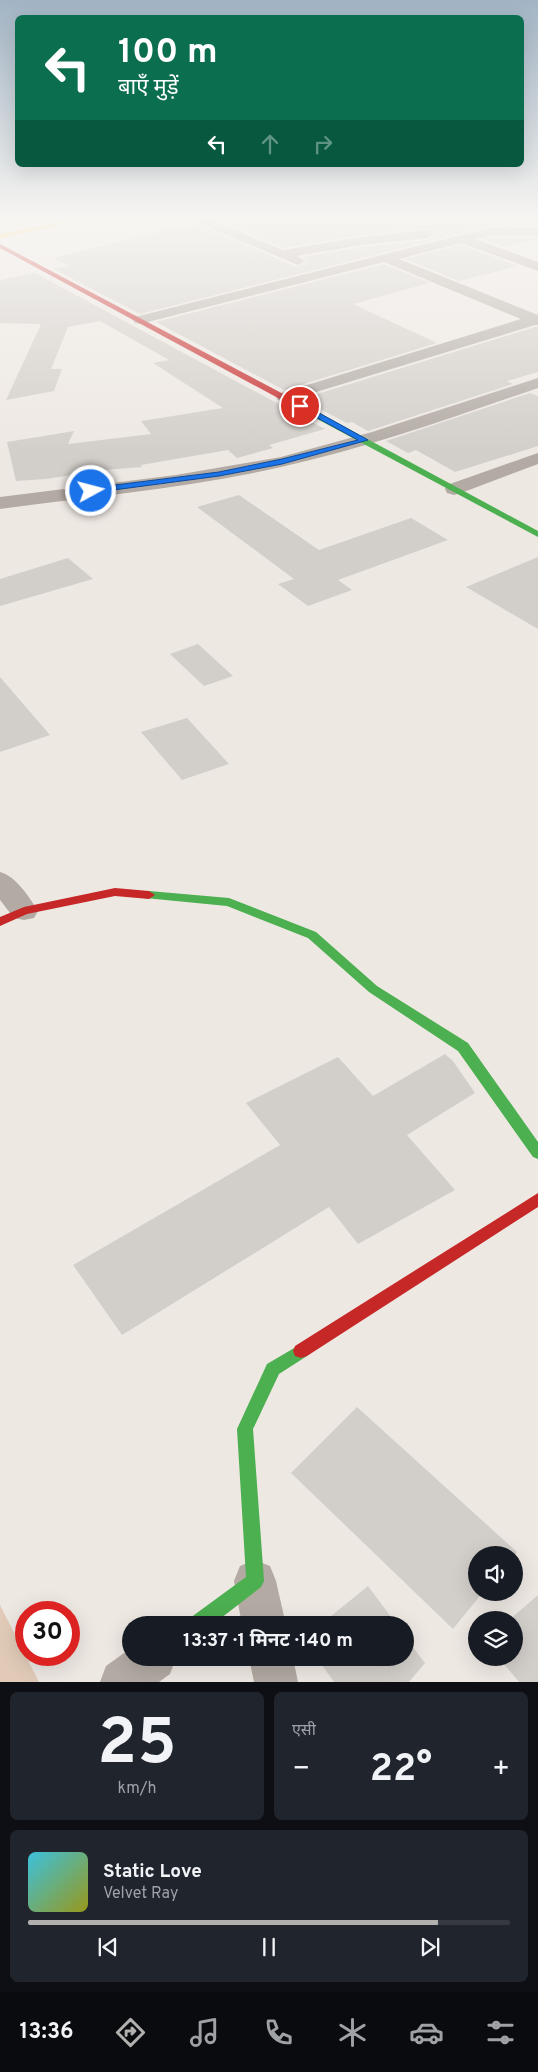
<!DOCTYPE html>
<html lang="hi">
<meta charset="utf-8">
<style>
body{margin:0;font-family:Overpass,"Noto Sans Devanagari",sans-serif;background:#20242c;color:#f1f3f6;height:100vh;display:flex;flex-direction:column;font-size:19px;white-space:nowrap}
*{box-sizing:border-box;margin:0}
p{font-size:16px;color:#9ea1a6}
.icon{flex:none;width:28px;height:28px;fill:none;stroke:currentColor;stroke-width:2;stroke-linecap:round;stroke-linejoin:round}
.map{position:relative;height:1682px;overflow:hidden}
.side{display:flex;flex-direction:column;gap:10px;padding:10px;background:#0d0f14;flex:1}
.side>*{flex:none}
.banner{position:absolute;left:15px;top:15px;width:509px;height:152px;border-radius:8px;box-shadow:0 5px 20px #0002;background:#0b6e4f;color:#fff;overflow:hidden}
.tools{position:absolute;left:468px;top:1546px;display:grid;gap:10px}
.tools a{display:grid;place-items:center;width:55px;height:55px;border-radius:50%;background:#171b24;box-shadow:0 5px 20px #0002;font-size:25px}
.speed{position:absolute;left:15px;top:1601px;display:flex;gap:10px;font-size:25px;font-weight:700;text-align:center}
.speed>*{display:grid;place-content:center;width:65px;height:65px;border-radius:50%;background:#171b24;box-shadow:0 5px 20px #0002;line-height:1}
.speed .limit{border:8px solid #d22;background:#fff;color:#111}
.pin{position:absolute;display:grid;place-items:center;width:42px;height:42px;color:#fff;margin:-21px;border:2px solid #fff;border-radius:50%;box-shadow:0 1px 5px #0007}
.me{position:absolute;width:55px;margin:-28px;rotate:83deg;stroke-linejoin:round;filter:drop-shadow(0 0 4px #0008)}
.turn{display:flex;align-items:center;gap:18px;height:105px;padding:0 20px;font-size:22px}
.turn .icon{width:65px;height:65px;stroke-width:2.5}
.turn b{display:block;font-size:35px;line-height:42px}
.lanes{display:flex;align-items:center;height:48px;padding:0 20px;background:#0003;justify-content:center;gap:25px;direction:ltr}
.lanes .off{opacity:.35}
.big{font-size:38px;font-weight:700;line-height:1.1}
.side .widget{flex:1;display:flex;flex-direction:column;justify-content:center;gap:8px;min-width:0;padding:0 18px;border-radius:8px;background:#20242c}
.side .dial{align-items:center;gap:0}
.dial b{font-size:65px;line-height:1}
.song{display:flex;align-items:center;gap:15px}
.cover{width:60px;height:60px;border-radius:8px;background:linear-gradient(135deg,hsl(190 70% 55%),hsl(60 70% 35%))}
.played{height:5px;border-radius:2px;background:linear-gradient(90deg,#b1b0af 85%,#363941 85%)}
.keys{display:flex;justify-content:space-around;direction:ltr}
.heat{display:flex;justify-content:space-between;align-items:center;font-size:28px;direction:ltr}
.side .tiles{flex:1;display:grid;gap:10px;grid-template-columns:1fr 1fr}
.widget:last-child{grid-column:span 2}
.trip{position:absolute;left:122px;top:1616px;width:292px;height:50px;border-radius:25px;background:#171b24;box-shadow:0 5px 20px #0002;font-weight:700;line-height:50px;text-align:center}
.menu{display:flex;height:80px;justify-content:space-around;align-items:center;background:#090b0e;color:#9ea1a6}
.menu .icon{width:35px;height:35px}
.menu .on{color:#b1b0af}
.menu b{font-size:22px;color:#f1f3f6}
.map>svg:first-child{display:block}
.green{fill:#e1cbb8}
.building{fill:#d2cec9}
.lines{fill:none;stroke-linecap:round;stroke-linejoin:round}
.street{fill:#b2aaa3;fill-rule:evenodd}
.fast{fill:#4caf50;fill-rule:evenodd}
.slow{fill:#ffc107;fill-rule:evenodd}
.jam{fill:#c62828;fill-rule:evenodd}
.route{fill:#1a73e8;stroke:#114b97}
</style>
<div class="map">
<svg width="538" height="1682" viewBox="0 0 538 1682">
<rect width="100%" height="100%" fill="#eee8e3"/>
<path class="green" d="M0 1605 39 1682H0Z"/>
<path class="building" d="M222 219H538V226H489L140 314 54 269 69 266 53 258 144 236 142 235 196 224 297 267 307 262 302 257 361 247 428 240 436 235 428 228 361 235 283 248 217 220Z
M489 238H538V239L504 247 482 239Z
M461 245 518 266 459 281 405 259Z
M384 264 430 283 353 304 437 343 284 390 156 322Z
M35 273 325 429 269 445 273 448 237 458 228 450 141 465 142 467 105 470 46 479 16 481 7 442 74 431 68 444 151 434 141 421 223 408 153 363 169 360 100 321 68 327 51 369H62L54 391 6 400 41 324 0 323V280Z
M535 327H538V372L507 381 513 384 371 430 368 431 352 422 347 423 301 399Z
M530 393 538 396V446L455 472 416 450 408 453 386 441Z
M239 495 319 550 411 518 448 540 338 580 352 590 308 606 278 584 294 579 197 507Z
M538 557V629L466 587Z
M68 558 93 579 0 606V579Z
M198 644 233 676 204 686 170 654Z
M0 677 50 735 0 752Z
M187 718 229 764 182 780 141 732Z
M445 1054 453 1061 475 1093 407 1135 455 1190 358 1244 329 1207 122 1335 73 1265 280 1145 246 1103 338 1057 373 1096Z
M357 1407 517 1552 514 1556 476 1555V1592H483L453 1629 291 1473Z
M368 1586 397 1625H320Z
M538 1595V1682H519L499 1658H514V1620H509Z
M406 1638 425 1663 409 1682H334L317 1658H406Z"/>
<g class="lines">
<path class="street" d="M194 219H210L283 250 361 237 428 230 434 234 428 238 361 245 297 256 305 261 298 265 196 222Z
M489 228H538V236H489L475 239 538 262V271L461 243 399 259 538 315V325H535L290 400H278L276 397 278 394 521 319 384 262 140 324 135 323 133 320 135 317Z
M538 378V388C453 417 369 448 281 467 189 488 94 496 0 509V497L176 475 281 457 372 432Z
M538 453V464L461 493 454 495 447 493 445 489 447 485Z
M0 872C16 876 29 897 38 911L34 918 24 920 14 918 0 900Z
M255 1560 270 1566 276 1581 286 1625H242L234 1581 240 1566Z
M131 1648V1658H176L170 1674 159 1682H100L106 1666Z
M249 1658H293L298 1682H254Z"/>
<path class="fast" d="M302 407H308L538 531V537L302 411Z
M149 891 229 898 316 932 377 986 468 1043 538 1142V1159L533 1157 458 1051 369 992 308 938 227 906 145 898 143 895Z
M301 1344 307 1346 309 1351 307 1356 279 1374 253 1429 264 1581 261 1587 212 1625H188L190 1618 246 1577 237 1429 267 1364Z"/>
<path class="slow" d="M78 219H87L0 238V234Z"/>
<path class="jam" d="M0 244 308 407 309 409 302 411 0 248Z
M115 888 149 891 155 895 149 899 115 896 27 914 0 926V917L24 907Z
M538 1193V1207L307 1356 301 1358 295 1356 293 1351 295 1346Z"/>
</g>
<linearGradient id="sky" x2="0" y2="1"><stop stop-color="#a2b4c4"/><stop offset="0.48" stop-color="#f7f5f2"/><stop offset="1" stop-color="#f7f5f2" stop-opacity="0"/></linearGradient>
<rect width="538" height="454" fill="url(#sky)"/>
<path class="route" d="M297 404H303L368 440 282 464 219 476 91 493 87 491 91 488 219 472 282 459 358 440 297 407Z"/>
</svg>
<div class="tools">
<a><svg class="icon" aria-label="sound" viewBox="0 0 24 24"><path d="M4 9h4l5-4v14l-5-4H4zM17 9q2 3 0 6"/></svg></a>
<a><svg class="icon" aria-label="layers" viewBox="0 0 24 24"><path d="M12 4l9 5-9 5-9-5zM3 14l9 5 9-5"/></svg></a>
</div>
<div class="speed"><div class="limit">30</div></div>
<div class="pin" style="left:300px;top:406px;background:#d93025"><svg class="icon" aria-label="arrive" viewBox="0 0 24 24"><path d="M6 21V4h12l-3 4 3 4H6"/></svg></div>
<svg class="me" style="left:91px;top:491px" viewBox="-20 -20 40 40"><circle r="17" fill="#1a73e8" stroke="#fff" stroke-width="3"/><path d="M0-11L8 9 0 5-8 9z" fill="#fff"/></svg>
<div class="trip">13:37 · 1 मिनट · 140 m</div>
<div class="banner">
<div class="turn"><svg class="icon" aria-label="left" viewBox="0 0 24 24"><path d="M17 20v-9H6M10 6l-5 5 5 5"/></svg><div><b>100 m</b>बाएँ मुड़ें</div></div>
<div class="lanes"><svg class="icon" aria-label="left" viewBox="0 0 24 24"><path d="M17 20v-9H6M10 6l-5 5 5 5"/></svg><svg class="icon off" aria-label="ahead" viewBox="0 0 24 24"><path d="M12 20V5M6 11l6-6 6 6"/></svg><svg class="icon off" aria-label="right" viewBox="0 0 24 24"><path d="M7 20v-9h11M14 6l5 5-5 5"/></svg></div>
</div>
</div>
<section class="side">
<div class="tiles">
<div class="widget dial"><b>25</b><p>km/h</p></div>
<div class="widget"><p>एसी</p>
<div class="heat"><a>−</a><b class="big">22°</b><a>+</a></div>
</div>
<div class="widget">
<div class="song"><i class="cover"></i><div><b>Static Love</b><p>Velvet Ray</p></div></div>
<div class="played"></div>
<div class="keys"><svg class="icon" aria-label="previous" viewBox="0 0 24 24"><path d="M18 5L8 12l10 7zM5 5v14"/></svg><svg class="icon" aria-label="pause" viewBox="0 0 24 24"><path d="M8 5v14M16 5v14"/></svg><svg class="icon" aria-label="next" viewBox="0 0 24 24"><path d="M6 5l10 7-10 7zM19 5v14"/></svg></div>
</div>
</div>
</section>
<nav class="menu">
<b>13:36</b>
<svg class="icon on" aria-label="directions" viewBox="0 0 24 24"><path d="M12 3l9 9-9 9-9-9zM9 14v-3h6M13 9l2 2-2 2"/></svg>
<svg class="icon" aria-label="music" viewBox="0 0 24 24"><path d="M9 18V5l10-2v13"/><circle cx="6" cy="18" r="3"/><circle cx="16" cy="16" r="3"/></svg>
<svg class="icon" aria-label="phone" viewBox="0 0 24 24"><path d="M5 4h4l2 5-3 2q2 4 5 5l2-3 5 2v4C11 20 4 13 5 4z"/></svg>
<svg class="icon" aria-label="climate" viewBox="0 0 24 24"><path d="M12 3v18M4 7l16 10M4 17L20 7"/></svg>
<svg class="icon" aria-label="car" viewBox="0 0 24 24"><path d="M5 17H2v-5l4-1 3-4h7l3 4 3 1v5h-3M9 17h6M6 11h13"/><circle cx="7" cy="17" r="2"/><circle cx="17" cy="17" r="2"/></svg>
<svg class="icon" aria-label="filters" viewBox="0 0 24 24"><path d="M4 7h16M4 17h16"/><circle cx="9" cy="7" r="2"/><circle cx="15" cy="17" r="2"/></svg>
</nav>
